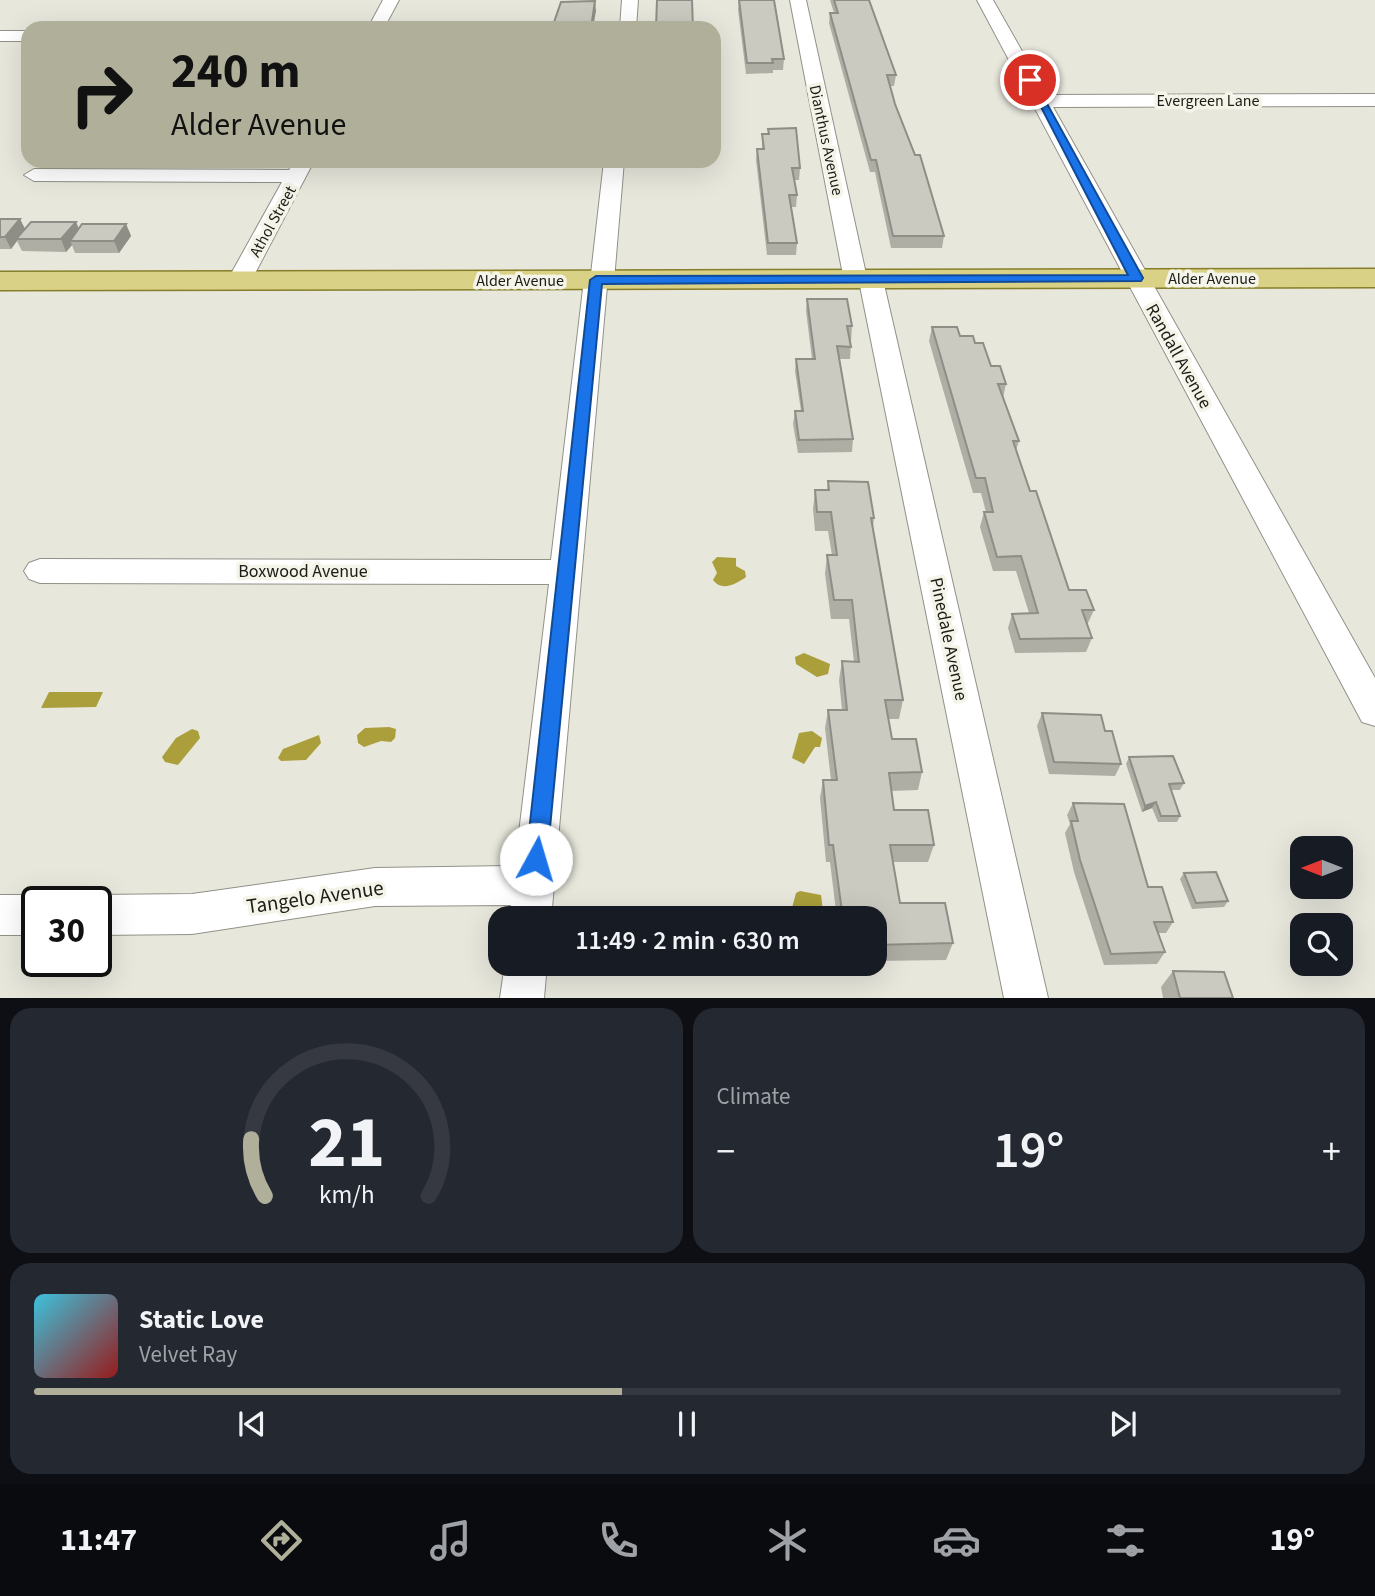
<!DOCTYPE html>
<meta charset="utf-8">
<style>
body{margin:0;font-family:"Source Sans 3",sans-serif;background:#242831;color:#f1f3f6;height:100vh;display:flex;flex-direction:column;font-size:26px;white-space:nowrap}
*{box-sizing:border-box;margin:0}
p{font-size:23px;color:#9ea1a6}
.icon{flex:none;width:38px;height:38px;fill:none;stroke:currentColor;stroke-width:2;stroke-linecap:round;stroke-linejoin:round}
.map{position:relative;height:998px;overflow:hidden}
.sheet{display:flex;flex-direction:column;gap:10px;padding:10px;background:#0d0f14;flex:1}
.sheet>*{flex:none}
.top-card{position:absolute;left:21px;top:21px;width:700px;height:147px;border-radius:21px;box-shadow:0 7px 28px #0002;background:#b0af99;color:#111;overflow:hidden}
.needle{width:46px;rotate:270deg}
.controls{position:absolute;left:1290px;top:836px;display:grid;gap:14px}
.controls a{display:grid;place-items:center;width:63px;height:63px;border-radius:14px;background:#171b24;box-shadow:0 7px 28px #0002;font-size:35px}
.speed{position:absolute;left:21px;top:886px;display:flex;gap:14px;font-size:35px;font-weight:700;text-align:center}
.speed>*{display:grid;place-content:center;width:91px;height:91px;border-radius:50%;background:#171b24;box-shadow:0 7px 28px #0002;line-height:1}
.speed .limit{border:4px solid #111;border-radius:10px;background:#fff;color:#111}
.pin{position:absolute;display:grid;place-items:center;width:60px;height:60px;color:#fff;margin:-30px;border:4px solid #fff;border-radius:50%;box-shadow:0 2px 7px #0007}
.me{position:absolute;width:77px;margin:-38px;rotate:6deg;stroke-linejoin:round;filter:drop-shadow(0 0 5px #0008)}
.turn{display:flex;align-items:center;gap:24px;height:147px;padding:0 35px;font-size:32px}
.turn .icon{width:91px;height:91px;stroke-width:2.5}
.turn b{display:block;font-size:49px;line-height:60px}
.big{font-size:52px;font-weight:600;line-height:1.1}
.sheet .tile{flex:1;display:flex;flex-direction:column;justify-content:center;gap:10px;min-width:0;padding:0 24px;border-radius:21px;background:#242831}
.sheet .dial{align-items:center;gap:0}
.dial svg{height:182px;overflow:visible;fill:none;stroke:#363941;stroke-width:7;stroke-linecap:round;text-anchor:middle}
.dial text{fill:#f1f3f6;stroke:none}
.song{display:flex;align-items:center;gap:21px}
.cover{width:84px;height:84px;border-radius:10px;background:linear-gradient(135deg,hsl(190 70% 55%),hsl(0 70% 35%))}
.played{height:7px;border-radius:4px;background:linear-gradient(90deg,#b0af99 45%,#363941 45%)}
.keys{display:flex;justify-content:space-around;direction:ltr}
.heat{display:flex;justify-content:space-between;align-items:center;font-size:38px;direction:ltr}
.sheet .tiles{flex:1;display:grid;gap:10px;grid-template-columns:1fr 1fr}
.tile:last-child{grid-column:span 2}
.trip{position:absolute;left:488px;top:906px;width:399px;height:70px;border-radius:21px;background:#171b24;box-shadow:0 7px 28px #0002;font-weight:600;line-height:70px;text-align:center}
.tab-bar{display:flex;height:112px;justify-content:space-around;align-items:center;background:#090b0e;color:#9ea1a6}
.tab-bar .icon{width:49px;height:49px}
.tab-bar .current{color:#b0af99}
.tab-bar b{font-size:32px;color:#f1f3f6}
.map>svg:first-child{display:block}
.water{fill:#aa9f3b}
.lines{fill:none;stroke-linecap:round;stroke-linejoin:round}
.minor-casing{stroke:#929188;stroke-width:2}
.major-casing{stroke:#867e2a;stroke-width:3}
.minor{fill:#fff;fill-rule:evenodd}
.major{fill:#d9d185;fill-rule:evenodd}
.wall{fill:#afaea5}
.shaded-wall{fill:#8e8d86}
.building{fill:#cbcac0;stroke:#8e8d86;stroke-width:2}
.route{fill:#1a73e8;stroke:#114b97;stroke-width:2}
.labels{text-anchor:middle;stroke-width:7;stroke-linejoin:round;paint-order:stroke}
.far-street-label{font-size:16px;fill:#1c1c18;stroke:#f5f4e9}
.street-label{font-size:18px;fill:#1c1c18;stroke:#f5f4e9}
.near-street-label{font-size:21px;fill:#1c1c18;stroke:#f5f4e9}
</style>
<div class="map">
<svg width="1375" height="998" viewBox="0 0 1375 998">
<rect width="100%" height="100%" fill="#e8e7dc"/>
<path class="water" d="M717 557 736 558V566L745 571 746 577C736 584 722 592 713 580L717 573 712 562Z
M804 653 830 664 828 674 817 677 796 664 795 657Z
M49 692H103L96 707 41 708Z
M389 727 396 729 395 738 391 742 381 741 364 747 358 743 357 735 365 728Z
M192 729 198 731 200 738 178 765 165 762 162 757 176 738Z
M812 731 822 738 820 747H815L804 764 792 758 799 733Z
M319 735 321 743 306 760 281 761 278 758 283 749Z
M800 891 821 895 824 919H789L796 893Z"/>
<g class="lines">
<defs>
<path id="minor" d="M383 0H399L384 28H368Z
M622 0H638L636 28H620Z
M790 0H806L866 274 879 275 883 280 1048 998H1004L860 286 848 285 844 280Z
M977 0H993L1047 95 1375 94V106L1053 107 1375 678V726L1362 722Z
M0 31H28V41H0Z
M294 161H314L251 281 247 286H231L227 281 282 182 34 181 24 175 34 169 289 170Z
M604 161H624L614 280 607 286 551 919H509L511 905 375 906 192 934 96 935V901H81L96 895 192 894 375 868 515 866 549 584 40 583 29 579 24 571 29 563 40 559 551 560 584 280 591 274Z
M0 895H37L52 901H37V935H0Z
M505 964H547L544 998H500Z"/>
<path id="major" d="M1375 269V287L0 290V272Z"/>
</defs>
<use href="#minor" class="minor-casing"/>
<use href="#major" class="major-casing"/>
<use href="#minor" class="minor"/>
<use href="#major" class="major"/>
</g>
<path class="wall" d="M739 0 784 59 783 70H773V73L746 74 738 10Z
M830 0H869L896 75 894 86H890L895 104 944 236 942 248H891L875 172H870L829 23 830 13H834Z
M768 129 800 168 799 180H794L797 195 796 207H791L797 243 796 255H767L756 160 757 149H762V134H768Z
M0 219H20L25 229 76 222 79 229 126 224 131 236 119 253H75L72 245 66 252 22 251 17 241 11 249H0Z
M807 299 852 326 850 359H839L853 439 852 452 798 453 793 424 795 411H801L795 371 796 359H812L806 311Z
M932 327 960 336 991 366 1006 384 1003 398 1019 441 1016 450 1030 491 1069 590 1094 610 1087 625 1092 638 1086 652 1015 653 1008 628 1012 614 1029 613 1016 571H993L980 527 984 512H986L981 493H973L929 341Z
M828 481 874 518 873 527 903 700 899 719H888L892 739 922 772 918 790 891 791 894 810 934 845 928 862H893L900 903 953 943 946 960 875 961V919H837L830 862H826L820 798 823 780H831L825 728 828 710H842L839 680 842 661 854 662 849 619H831L825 574 827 555H832L828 531H815L813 509 815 490H827Z
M1042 713 1105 731 1121 764 1115 776 1049 774 1037 726Z
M1129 757 1184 783 1180 790H1171L1180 816 1177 822H1158L1152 808 1142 812 1126 764Z
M1073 803 1148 887 1173 922 1166 933H1158L1165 952 1157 964 1104 965 1074 872 1065 833 1070 824 1067 815Z
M1184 873 1228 901 1224 907 1192 909 1180 879Z
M1173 971 1233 998H1163L1161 987Z"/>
<path class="shaded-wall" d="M595 1 596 11 593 28H591Z
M20 219 26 231 16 239 17 241 11 249 5 237Z
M76 222 81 234 70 241 72 245 66 252 61 239Z
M126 224 131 236 119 253 114 241Z
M1156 802 1152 808 1142 812 1145 806Z"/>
<path class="building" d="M657 0H692L693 28H656Z
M739 0H774L784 59H772L773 63H747Z
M834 0H869L896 75H887L895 104 915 155H920L944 236H893L876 160H871L830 13H838Z
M595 1 591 28H552L561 2Z
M796 128 800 168H792L797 195H789L797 243H768L757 149H764L762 134H769L768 129Z
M0 219H20L5 237H0Z
M31 222H76L61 239H16Z
M82 224H126L114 241H70Z
M807 299H847L852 326H847L851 347 837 346 853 439 799 440 795 411H803L796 359H815Z
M932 327H957L960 336H973L975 343H983L991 366H1000L1006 384H998L1019 441H1013L1030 491H1036L1069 590H1086L1094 610H1082L1092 638 1020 639 1012 614 1038 613 1021 556 997 557 984 512H993L985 478H976Z
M828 481 868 482 874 518H871L903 700H885L892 739H916L922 772 889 773 894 810H928L934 845H890L900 903H945L953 943 875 945V919H843L833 845H829L823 780H837L828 710H847L842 661 859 662 852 600H834L827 555H837L831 512H817L815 490H829Z
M1042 713 1101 715 1105 731H1112L1121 764 1054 762Z
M1173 756 1184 783 1169 784 1180 816H1161L1156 802 1145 806 1129 757Z
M1073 803 1124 804 1148 887H1162L1173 922H1154L1165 952 1111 954 1080 860 1071 821H1078Z
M1216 872 1228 901 1196 903 1184 873Z
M1173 971 1224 972 1233 998H1180Z"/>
<path class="route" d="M1026 78 1034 80 1143 278 1141 281 602 284 547 859 544 866 536 869 529 866 526 859 590 280 596 276 1128 275Z"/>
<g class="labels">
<g class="far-street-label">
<text x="1208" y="106">Evergreen Lane</text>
<text transform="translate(827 140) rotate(78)" y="6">Dianthus Avenue</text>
<text transform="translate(272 221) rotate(-61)" y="6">Athol Street</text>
<text x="1212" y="284">Alder Avenue</text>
<text x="520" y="286">Alder Avenue</text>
</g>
<g class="street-label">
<text transform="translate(1179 356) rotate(61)" y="6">Randall Avenue</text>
<text x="303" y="577">Boxwood Avenue</text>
<text transform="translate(949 639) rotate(78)" y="6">Pinedale Avenue</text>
</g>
<g class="near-street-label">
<text transform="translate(315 897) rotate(-8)" y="7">Tangelo Avenue</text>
</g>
</g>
</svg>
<div class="controls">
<a><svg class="needle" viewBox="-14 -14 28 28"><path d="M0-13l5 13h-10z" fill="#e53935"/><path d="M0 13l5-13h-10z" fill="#9ea1a6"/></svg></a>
<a><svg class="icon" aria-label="search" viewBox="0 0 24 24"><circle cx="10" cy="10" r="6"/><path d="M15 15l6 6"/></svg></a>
</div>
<div class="speed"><div class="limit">30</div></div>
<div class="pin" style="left:1030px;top:80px;background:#d93025"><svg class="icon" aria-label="arrive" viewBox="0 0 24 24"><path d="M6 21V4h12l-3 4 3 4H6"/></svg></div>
<svg class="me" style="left:536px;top:859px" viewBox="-20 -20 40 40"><circle r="19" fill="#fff"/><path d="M0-13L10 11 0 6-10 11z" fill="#1a73e8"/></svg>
<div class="trip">11:49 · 2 min · 630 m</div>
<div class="top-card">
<div class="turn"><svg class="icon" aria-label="right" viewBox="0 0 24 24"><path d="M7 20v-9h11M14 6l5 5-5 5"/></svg><div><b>240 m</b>Alder Avenue</div></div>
</div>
</div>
<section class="sheet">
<div class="tiles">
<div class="tile dial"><svg viewBox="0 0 100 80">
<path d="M14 69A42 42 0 1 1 86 69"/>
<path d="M14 69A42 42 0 0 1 8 44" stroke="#b0af99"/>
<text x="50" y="56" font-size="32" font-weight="700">21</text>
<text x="50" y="72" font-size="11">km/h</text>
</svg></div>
<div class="tile"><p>Climate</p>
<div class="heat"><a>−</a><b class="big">19°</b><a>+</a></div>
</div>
<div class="tile">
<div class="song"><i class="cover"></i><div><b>Static Love</b><p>Velvet Ray</p></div></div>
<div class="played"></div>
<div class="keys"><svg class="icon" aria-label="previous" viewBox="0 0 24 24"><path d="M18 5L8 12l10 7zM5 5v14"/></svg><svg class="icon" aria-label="pause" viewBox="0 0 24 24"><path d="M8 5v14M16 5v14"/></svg><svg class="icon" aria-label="next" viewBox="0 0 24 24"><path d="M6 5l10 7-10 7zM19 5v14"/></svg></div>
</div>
</div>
</section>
<nav class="tab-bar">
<b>11:47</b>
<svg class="icon current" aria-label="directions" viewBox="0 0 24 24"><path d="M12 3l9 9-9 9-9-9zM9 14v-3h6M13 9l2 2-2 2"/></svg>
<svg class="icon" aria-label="music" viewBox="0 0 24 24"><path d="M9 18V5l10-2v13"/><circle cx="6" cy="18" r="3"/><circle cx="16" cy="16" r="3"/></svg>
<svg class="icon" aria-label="phone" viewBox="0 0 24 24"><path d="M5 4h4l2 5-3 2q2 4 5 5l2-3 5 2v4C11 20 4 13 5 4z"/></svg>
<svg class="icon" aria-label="climate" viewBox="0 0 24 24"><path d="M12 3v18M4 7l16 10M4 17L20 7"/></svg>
<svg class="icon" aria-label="car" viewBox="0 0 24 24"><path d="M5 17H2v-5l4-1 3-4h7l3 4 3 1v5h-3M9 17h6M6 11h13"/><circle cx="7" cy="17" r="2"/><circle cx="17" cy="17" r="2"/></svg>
<svg class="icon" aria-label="filters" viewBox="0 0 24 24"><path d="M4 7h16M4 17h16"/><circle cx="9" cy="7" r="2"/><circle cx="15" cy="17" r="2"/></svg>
<b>19°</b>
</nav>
